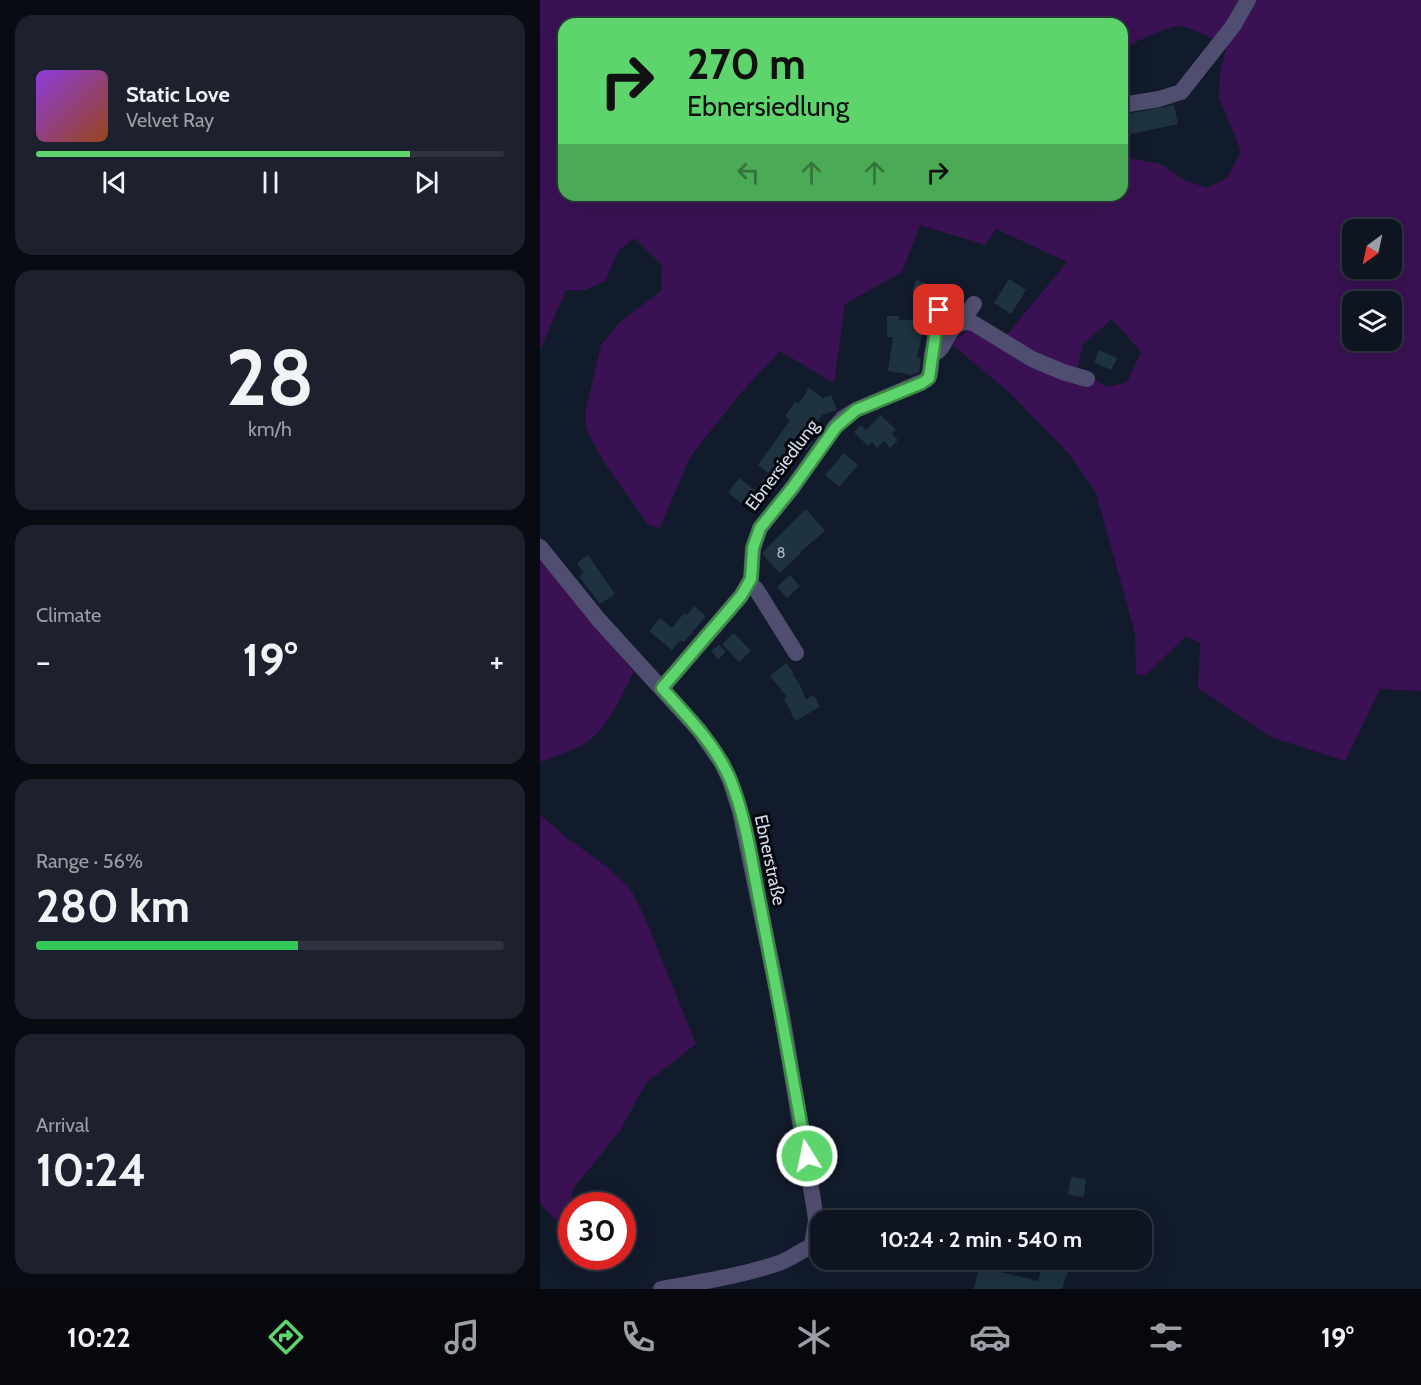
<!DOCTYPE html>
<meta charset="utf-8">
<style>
body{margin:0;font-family:Cabin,sans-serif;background:#1c212d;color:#f1f3f6;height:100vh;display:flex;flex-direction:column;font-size:22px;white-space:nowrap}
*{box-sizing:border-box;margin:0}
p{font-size:20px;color:#9b9ea5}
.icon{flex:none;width:33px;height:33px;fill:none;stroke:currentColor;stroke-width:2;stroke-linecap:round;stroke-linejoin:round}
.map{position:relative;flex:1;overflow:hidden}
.drawer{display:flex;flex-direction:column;gap:15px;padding:15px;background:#080b12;width:540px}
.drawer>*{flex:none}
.banner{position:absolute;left:18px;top:18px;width:570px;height:183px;border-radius:18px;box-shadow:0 6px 24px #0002,0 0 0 2px #2e333e;background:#5dd56c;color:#111;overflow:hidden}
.needle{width:39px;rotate:213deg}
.buttons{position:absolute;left:802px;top:219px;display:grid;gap:12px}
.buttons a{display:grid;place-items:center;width:60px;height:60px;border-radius:12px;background:#0e1420;box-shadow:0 6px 24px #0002,0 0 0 2px #2e333e;font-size:30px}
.speed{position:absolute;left:18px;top:1192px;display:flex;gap:12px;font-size:30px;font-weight:700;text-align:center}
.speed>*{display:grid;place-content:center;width:78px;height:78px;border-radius:50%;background:#0e1420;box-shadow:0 6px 24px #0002,0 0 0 2px #2e333e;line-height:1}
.speed .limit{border:9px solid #d22;background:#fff;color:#111}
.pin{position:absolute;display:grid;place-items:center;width:51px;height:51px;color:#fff;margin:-26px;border-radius:12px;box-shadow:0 3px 9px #0006}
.me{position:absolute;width:66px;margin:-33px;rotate:350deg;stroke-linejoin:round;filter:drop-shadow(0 0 4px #0008)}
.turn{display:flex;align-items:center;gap:21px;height:126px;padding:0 30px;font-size:27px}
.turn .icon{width:78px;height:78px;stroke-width:2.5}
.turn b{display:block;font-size:42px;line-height:51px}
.lanes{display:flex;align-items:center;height:57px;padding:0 30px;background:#0003;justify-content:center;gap:30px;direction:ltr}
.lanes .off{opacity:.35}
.big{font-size:45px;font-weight:700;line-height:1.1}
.drawer .widget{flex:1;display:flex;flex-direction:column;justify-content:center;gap:9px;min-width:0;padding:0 21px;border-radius:18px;background:#1c212d}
.drawer .dial{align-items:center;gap:0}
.dial b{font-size:78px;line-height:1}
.song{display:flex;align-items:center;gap:18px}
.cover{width:72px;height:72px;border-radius:9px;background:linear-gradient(135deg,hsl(270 70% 55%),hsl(20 70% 35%))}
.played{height:6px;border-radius:3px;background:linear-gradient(90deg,#5dd56c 80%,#2e333e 80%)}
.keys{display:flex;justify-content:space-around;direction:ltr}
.heat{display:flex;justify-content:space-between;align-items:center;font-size:33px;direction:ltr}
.charge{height:9px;border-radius:4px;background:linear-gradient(90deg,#34c759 56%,#2e333e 0)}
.trip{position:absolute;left:270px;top:1210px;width:342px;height:60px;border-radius:18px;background:#0e1420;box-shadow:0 6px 24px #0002,0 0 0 2px #2e333e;font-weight:700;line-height:60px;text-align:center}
.menu{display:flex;height:96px;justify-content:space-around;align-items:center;background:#06080d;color:#9b9ea5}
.menu .icon{width:42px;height:42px}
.menu .on{color:#5dd56c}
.menu b{font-size:27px;color:#f1f3f6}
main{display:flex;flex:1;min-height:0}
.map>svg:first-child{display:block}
.green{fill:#3a1153;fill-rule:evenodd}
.building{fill:#1e3240}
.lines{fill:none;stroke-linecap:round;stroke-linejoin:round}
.minor{stroke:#504e70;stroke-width:16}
.route-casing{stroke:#3c8a46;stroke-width:15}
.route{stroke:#5dd56c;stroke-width:10}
.labels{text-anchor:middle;stroke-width:6;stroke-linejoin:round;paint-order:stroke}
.number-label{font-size:15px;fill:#a9b3c0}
.street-label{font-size:18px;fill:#d7deea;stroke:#03060c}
</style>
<main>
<section class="drawer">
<div class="widget">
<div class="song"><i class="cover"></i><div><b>Static Love</b><p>Velvet Ray</p></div></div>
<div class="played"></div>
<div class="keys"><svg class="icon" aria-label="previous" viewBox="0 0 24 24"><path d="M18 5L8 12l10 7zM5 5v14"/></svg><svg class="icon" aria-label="pause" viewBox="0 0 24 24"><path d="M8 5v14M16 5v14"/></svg><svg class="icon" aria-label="next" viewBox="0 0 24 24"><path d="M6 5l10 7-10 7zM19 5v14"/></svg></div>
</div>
<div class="widget dial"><b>28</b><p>km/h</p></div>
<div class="widget"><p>Climate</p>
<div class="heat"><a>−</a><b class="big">19°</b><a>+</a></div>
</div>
<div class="widget"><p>Range · 56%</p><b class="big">280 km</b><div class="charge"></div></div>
<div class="widget"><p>Arrival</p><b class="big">10:24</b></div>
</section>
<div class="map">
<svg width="881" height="1289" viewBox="0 0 881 1289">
<rect width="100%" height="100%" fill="#121b2b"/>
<path class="green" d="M0 0H881V691L840 689 805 761 731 737 658 688 660 643 646 636 605 676 596 674 595 633 556 493 529 454 469 392 410 343 431 328 460 343 527 262 456 229 445 245 380 225 362 272 305 304 294 383 240 351 199 395 150 457 120 528 108 525 64 462 50 437 46 426V409L61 345 79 323 121 291 122 265 95 238 79 250 65 281 45 290H26L0 350ZM24 24H582V49C591 44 631 25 639 26 657 28 671 39 686 49L680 72 679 97 701 151 688 177 667 188 644 180 621 164 582 157V195H24ZM813 230H852V268H813ZM813 302H852V340H813ZM572 319 601 352 587 382 568 387 537 370 543 344Z
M0 557 94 672C82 693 71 723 51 739 37 750 17 755 0 762Z
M0 815 26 837 70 869 91 890 106 920 156 1044 106 1083 80 1131 33 1189 31 1202V1240L25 1250 21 1226 0 1203Z"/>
<path class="building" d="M634 105 638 124 582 136V115Z
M469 279 486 290 471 314 454 303Z
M376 280 392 286 388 297 372 291Z
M347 316H359V320H373V323L384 326 377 358H381L379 372 372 375 348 371 353 337H347Z
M559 350 577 358 571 370 554 362Z
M269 388 283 398 291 395 297 410 282 415 267 436 273 441 266 451 263 449 213 512 188 493 199 478 215 490 228 473 218 465 250 420 245 416 255 402 258 404Z
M341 415 356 430 352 434 358 440 350 448 344 441 337 448 332 442 328 446 314 432 321 425 326 430Z
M304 453 318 465 299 487 285 475Z
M266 509 285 531 260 552 261 553 240 573 223 555V552Z
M48 555 75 594 60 604 39 576 44 573 37 563Z
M250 575 260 586 247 598 237 587Z
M154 606 166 616 144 642 140 640 132 650 109 631 120 618 132 628 144 613 147 615Z
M194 633 211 651 199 662 182 644Z
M179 645 186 652 178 659 171 651Z
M246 663 254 673 252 674 259 683 266 699 274 695 280 707 255 721 244 698 247 697 230 676Z
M531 1177 546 1179 544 1197 528 1195Z
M440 1260H459L456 1271 498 1281 504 1260H532L522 1289H434Z"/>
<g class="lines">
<path class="minor" d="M582 105 619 99 641 92 693 26 708 0
M424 322V318L434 304
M393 350 399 310
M0 547 59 620 159 730 182 763 190 780 200 811 241 1009 275 1212 276 1221 272 1245
M209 584 216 589 256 653
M122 688 201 596 211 579 213 548 220 528 253 487 295 427 303 418 316 410 386 380 390 374 392 354C409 351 405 317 433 323L492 359 523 372 547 379
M416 1221 443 1216 497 1221
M121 1289C160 1282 201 1276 239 1263 254 1258 265 1246 280 1244"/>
</g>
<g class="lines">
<defs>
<path id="route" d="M267 1156C252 1074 237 991 221 909 212 866 207 820 190 779 175 744 147 716 122 688L201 596 211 579 213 548 220 528 253 487 296 427 316 410 382 383 389 378 399 310"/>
</defs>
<use href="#route" class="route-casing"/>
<use href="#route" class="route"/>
</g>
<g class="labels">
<g class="number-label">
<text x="241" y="558">8</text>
</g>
<g class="street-label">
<text transform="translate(242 465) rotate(-53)" y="6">Ebnersiedlung</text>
<text transform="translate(230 860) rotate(78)" y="6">Ebnerstraße</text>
</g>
</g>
</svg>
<div class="buttons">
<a><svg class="needle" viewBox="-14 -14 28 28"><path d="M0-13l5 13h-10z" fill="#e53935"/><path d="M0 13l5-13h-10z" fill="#9b9ea5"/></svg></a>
<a><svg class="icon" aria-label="layers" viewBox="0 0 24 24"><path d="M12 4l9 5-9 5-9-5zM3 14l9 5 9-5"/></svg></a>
</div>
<div class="speed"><div class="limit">30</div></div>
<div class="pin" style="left:399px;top:310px;background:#d93025"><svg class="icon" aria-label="arrive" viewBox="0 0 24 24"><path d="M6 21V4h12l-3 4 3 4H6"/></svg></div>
<svg class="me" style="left:267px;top:1156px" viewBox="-20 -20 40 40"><circle r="17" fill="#5dd56c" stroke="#fff" stroke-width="3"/><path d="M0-11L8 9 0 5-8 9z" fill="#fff"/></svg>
<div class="trip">10:24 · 2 min · 540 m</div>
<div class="banner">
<div class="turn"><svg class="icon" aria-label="right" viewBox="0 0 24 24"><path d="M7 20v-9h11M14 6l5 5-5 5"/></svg><div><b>270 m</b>Ebnersiedlung</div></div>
<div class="lanes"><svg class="icon off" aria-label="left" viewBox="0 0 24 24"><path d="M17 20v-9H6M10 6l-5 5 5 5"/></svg><svg class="icon off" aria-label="ahead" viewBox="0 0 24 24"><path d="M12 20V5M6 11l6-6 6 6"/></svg><svg class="icon off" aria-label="ahead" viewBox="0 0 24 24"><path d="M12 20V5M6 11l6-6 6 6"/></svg><svg class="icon" aria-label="right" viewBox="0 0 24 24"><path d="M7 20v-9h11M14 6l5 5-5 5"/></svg></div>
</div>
</div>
</main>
<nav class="menu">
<b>10:22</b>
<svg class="icon on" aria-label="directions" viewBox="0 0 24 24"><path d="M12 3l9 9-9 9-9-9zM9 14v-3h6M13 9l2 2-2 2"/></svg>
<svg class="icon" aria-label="music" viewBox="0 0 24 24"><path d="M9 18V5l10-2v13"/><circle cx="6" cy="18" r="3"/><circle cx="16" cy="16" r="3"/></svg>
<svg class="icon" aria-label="phone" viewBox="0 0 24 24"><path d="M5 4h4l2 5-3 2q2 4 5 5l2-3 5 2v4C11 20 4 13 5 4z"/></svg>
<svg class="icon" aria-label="climate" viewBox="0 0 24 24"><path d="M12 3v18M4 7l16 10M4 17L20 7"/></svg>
<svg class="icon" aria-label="car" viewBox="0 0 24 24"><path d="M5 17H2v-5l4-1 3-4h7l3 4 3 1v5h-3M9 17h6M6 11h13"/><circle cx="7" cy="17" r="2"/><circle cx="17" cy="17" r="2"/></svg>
<svg class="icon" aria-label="filters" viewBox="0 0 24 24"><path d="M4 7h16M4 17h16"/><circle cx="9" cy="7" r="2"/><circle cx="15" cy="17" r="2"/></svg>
<b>19°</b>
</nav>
